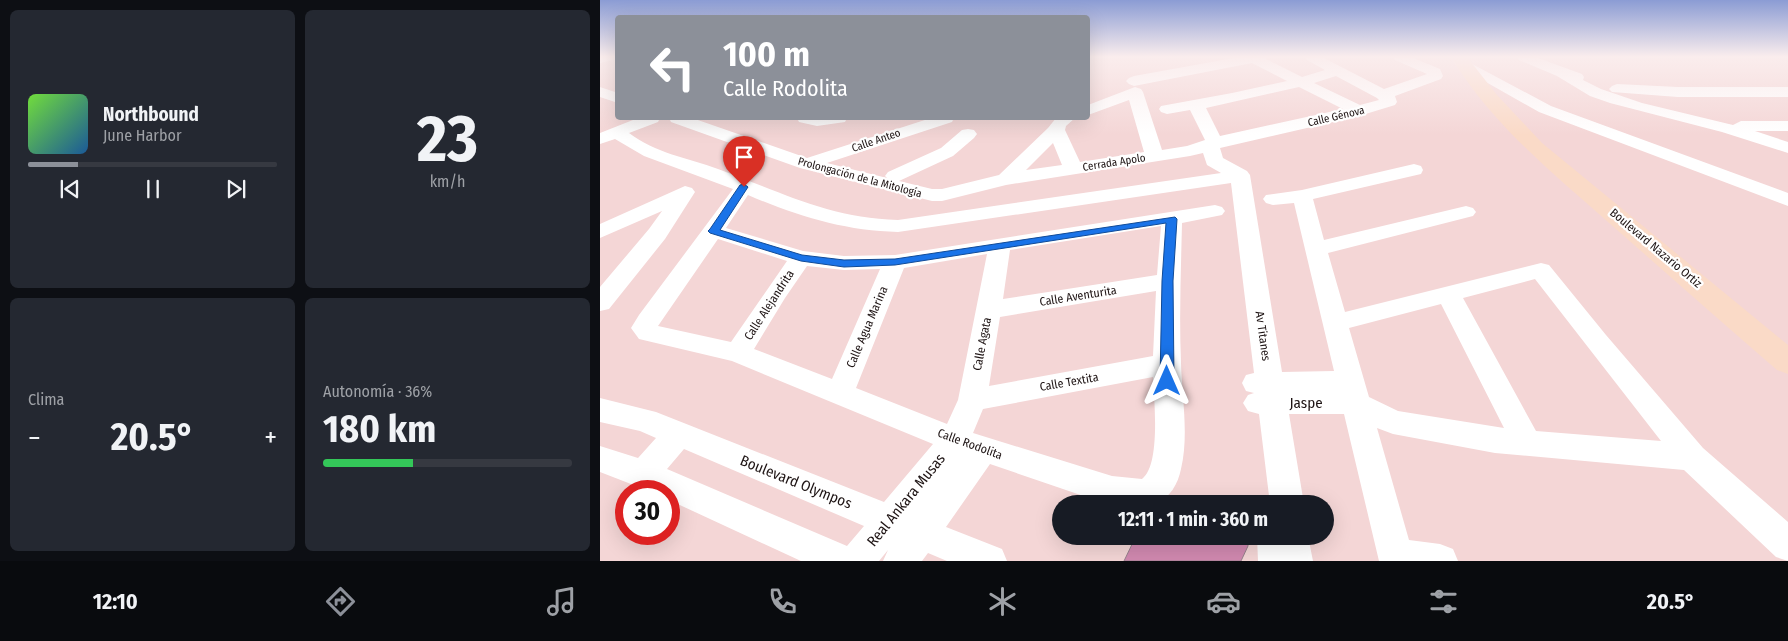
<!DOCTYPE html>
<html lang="es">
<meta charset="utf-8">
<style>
body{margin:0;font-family:"Fira Sans Condensed",sans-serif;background:#242831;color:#f1f3f6;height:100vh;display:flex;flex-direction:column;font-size:19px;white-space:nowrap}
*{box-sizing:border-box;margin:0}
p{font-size:16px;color:#9ea1a6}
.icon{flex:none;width:28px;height:28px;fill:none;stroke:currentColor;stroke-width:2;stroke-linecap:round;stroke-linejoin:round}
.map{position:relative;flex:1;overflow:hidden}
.sheet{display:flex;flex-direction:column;gap:10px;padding:10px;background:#0d0f14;width:600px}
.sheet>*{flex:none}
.hud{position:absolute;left:15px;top:15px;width:475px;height:105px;border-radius:5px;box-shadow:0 5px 20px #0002;background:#8c9099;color:#fff;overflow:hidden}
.speed{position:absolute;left:15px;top:480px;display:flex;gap:10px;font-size:25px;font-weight:700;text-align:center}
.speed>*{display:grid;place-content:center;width:65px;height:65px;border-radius:50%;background:#171b24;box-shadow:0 5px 20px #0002;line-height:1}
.speed .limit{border:8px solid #d22;background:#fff;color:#111}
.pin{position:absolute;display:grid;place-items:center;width:42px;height:42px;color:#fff;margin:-51px -21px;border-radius:50% 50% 50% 0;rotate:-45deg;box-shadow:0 0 5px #0007}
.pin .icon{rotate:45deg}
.me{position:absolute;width:55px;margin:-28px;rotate:0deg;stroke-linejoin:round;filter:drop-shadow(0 0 4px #0008)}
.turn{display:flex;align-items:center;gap:18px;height:105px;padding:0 25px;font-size:22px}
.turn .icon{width:65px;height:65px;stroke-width:2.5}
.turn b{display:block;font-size:35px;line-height:42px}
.big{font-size:38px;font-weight:700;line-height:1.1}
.sheet .widget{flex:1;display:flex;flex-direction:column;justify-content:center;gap:8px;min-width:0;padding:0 18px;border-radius:8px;background:#242831}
.sheet .dial{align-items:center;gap:0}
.dial b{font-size:65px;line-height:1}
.song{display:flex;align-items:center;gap:15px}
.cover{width:60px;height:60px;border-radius:8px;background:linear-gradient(135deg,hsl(100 70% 55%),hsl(210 70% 35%))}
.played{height:5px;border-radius:2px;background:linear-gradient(90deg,#8c9099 20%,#363941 20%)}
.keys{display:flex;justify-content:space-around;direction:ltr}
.heat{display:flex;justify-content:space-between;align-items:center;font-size:28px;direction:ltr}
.charge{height:8px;border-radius:4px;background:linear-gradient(90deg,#34c759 36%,#363941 0)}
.sheet .tiles{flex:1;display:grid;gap:10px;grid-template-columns:repeat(2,1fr)}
.trip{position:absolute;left:452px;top:495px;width:282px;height:50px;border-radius:25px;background:#171b24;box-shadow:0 5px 20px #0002;font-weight:700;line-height:50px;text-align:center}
.menu{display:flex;height:80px;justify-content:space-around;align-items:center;background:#090b0e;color:#9ea1a6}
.menu .icon{width:35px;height:35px}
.menu .current{color:#8c9099}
.menu b{font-size:22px;color:#f1f3f6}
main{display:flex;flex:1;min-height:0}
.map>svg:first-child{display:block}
.building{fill:#d189b0;stroke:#97808c}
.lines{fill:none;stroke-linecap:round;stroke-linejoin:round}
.minor{fill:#fff;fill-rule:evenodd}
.major{fill:#fadac7;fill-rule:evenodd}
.route{fill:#1a73e8;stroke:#114b97}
.labels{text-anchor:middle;stroke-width:4.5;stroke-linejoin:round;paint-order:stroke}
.far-street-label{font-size:11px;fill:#1e1414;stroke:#fff}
.street-label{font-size:12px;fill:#1e1414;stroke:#fff}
.near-street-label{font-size:15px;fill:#1e1414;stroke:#fff}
</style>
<main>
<section class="sheet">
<div class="tiles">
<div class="widget">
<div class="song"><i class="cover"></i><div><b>Northbound</b><p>June Harbor</p></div></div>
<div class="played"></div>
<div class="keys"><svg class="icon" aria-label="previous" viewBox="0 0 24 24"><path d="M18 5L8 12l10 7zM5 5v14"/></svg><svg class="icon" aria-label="pause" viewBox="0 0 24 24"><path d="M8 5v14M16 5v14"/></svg><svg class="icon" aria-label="next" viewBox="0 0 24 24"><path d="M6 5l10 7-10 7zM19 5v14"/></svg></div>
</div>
<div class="widget dial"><b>23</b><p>km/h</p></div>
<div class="widget"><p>Clima</p>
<div class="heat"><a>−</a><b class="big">20.5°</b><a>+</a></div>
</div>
<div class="widget"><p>Autonomía · 36%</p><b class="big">180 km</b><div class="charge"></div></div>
</div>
</section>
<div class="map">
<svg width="1188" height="561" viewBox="0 0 1188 561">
<rect width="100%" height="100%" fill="#f4d6d6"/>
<path class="building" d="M536 536H648V546L641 561H524Z"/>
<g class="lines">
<path class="minor" d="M0 57H18V59L0 63Z
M639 57H667L666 59 702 77 725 70 707 60 705 57H722L784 89 827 74 795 60 793 57H811L840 69 843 76 841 79 795 96 797 102 795 105 759 116 620 148 623 158 647 171 650 175 682 372 734 371 694 203 673 205 666 203 663 199 666 195 702 190 814 164 821 166 823 170 821 174 713 199 724 240 866 206 873 208 876 212 873 216 728 253 745 312 941 263 949 265 1006 335 1103 448 1188 522V561L1176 557 1084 470 895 453 793 434 777 428 809 540 840 544 853 549 858 561H779L744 414H689L704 504H670L659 414 648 411 643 403 648 395 654 393 646 391 642 383 646 375 654 373 631 183 298 232C245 231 197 216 148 195L126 228 203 251 244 256 295 255 615 205 622 207 625 211 622 215 582 223C581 269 579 316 581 363 582 398 589 435 581 469 578 484 570 498 555 504H507L390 464 346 527 402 549 407 561H347L328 553 322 561H283L288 550 279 561H201L69 500V491H49L0 472V446L38 458 56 438 40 431 0 422V398L56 412 284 502 333 444 132 361 39 339 31 328 39 315 133 189 44 156 15 139 0 144V133L38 118H60L58 122 29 133C55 153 88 158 118 169 181 192 229 218 298 220L621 173 607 165 603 153 590 156 406 185 342 201H332L200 168 71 122 69 118H92L207 158 331 118H354L352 122 227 163 287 178 285 176 288 172 341 148 362 130 368 129 374 130 377 134 374 138 353 156 299 181 332 189H342L399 175 448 128 456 118H475L466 126 465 130 480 162 544 152 529 100 488 115V105L535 87 541 89 543 92 562 150 587 146 605 140 590 110 567 114 561 112 559 109 561 106 632 93 687 81 652 63 534 86 529 84 526 81 529 78 534 76ZM736 76 777 98 779 100 760 105 714 83ZM699 87 743 109 620 136 606 108ZM453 143 462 165 426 170ZM561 226 557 275 403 299 410 250ZM118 239 187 261 131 342 58 326ZM387 254 358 400 347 424 256 388 304 268ZM207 266 244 270 280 269 232 379 154 349 185 298ZM935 279 1061 441 936 431 863 298ZM556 291 553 356 389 386 400 317ZM841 304 904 428 798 411 769 397 749 328ZM553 377C554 399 561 465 542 479L512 476 373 433 383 409ZM84 449 264 526 247 546 67 469Z
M917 57H935L982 74 984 77 983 80 1001 89 1042 103 1133 125 1141 121H1188V131H1155L1188 142V153L1122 132 1010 103 990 96 957 76 919 60Z
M861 58 951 106 1188 193V206L939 112 856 65 854 62 856 59Z
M1017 84 1078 87H1188V97H1078L1012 92 1009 89 1012 86Z
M0 87 18 93V103L0 97Z
M197 118H247L245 122 217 126 199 122Z
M85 186 92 188 95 192 65 239 9 309 0 311V287L49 229 62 211 0 238V224Z
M657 536H708L713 561H658Z"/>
<path class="major" d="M851 57H867L897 95 942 143 1188 345V374L1177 370C1120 321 1064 271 1008 222 951 172 891 123 851 57Z"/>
</g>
<linearGradient id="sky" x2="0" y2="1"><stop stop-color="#8b9cd4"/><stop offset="0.42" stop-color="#faeded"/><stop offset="1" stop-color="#faeded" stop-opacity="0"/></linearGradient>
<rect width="1188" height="135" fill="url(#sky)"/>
<path class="route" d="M144 184 148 187 120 230 202 255 244 260 295 259 575 217 577 219 573 281 574 381 572 385H562L560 381 562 281 566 223 295 265 244 267 201 261 110 233 108 231 110 229 140 185Z"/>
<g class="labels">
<g class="far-street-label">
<text transform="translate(736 116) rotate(-13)" y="4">Calle Génova</text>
<text transform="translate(276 140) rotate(-19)" y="4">Calle Anteo</text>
<text transform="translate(514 162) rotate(-9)" y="4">Cerrada Apolo</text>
<text transform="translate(260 177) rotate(15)" y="4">Prolongación de la Mitología</text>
</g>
<g class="street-label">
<text transform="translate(1056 248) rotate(40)" y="4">Boulevard Nazario Ortiz</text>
<text transform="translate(478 296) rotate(-9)" y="4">Calle Aventurita</text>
<text transform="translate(169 305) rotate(-57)" y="4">Calle Alejandrita</text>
<text transform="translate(267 327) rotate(-67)" y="4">Calle Agua Marina</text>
<text transform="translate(663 336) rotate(82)" y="4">Av Titanes</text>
<text transform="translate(382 344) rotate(-79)" y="4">Calle Agata</text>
<text transform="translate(469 382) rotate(-10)" y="4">Calle Textita</text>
<text transform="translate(370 444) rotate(20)" y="4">Calle Rodolita</text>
</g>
<g class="near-street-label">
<text x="706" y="408">Jaspe</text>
<text transform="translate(196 482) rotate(22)" y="5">Boulevard Olympos</text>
<text transform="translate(306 500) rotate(-51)" y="5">Real Ankara Musas</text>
</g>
</g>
</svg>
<div class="speed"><div class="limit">30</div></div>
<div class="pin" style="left:144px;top:187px;background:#d93025"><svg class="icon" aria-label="arrive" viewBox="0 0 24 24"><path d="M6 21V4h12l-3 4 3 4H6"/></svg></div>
<svg class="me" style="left:567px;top:381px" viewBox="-20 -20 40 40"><path d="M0-17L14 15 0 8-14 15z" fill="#1a73e8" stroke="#fff" stroke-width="4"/></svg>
<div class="trip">12:11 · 1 min · 360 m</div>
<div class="hud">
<div class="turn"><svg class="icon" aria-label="left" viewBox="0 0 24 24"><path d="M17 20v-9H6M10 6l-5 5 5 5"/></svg><div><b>100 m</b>Calle Rodolita</div></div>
</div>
</div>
</main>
<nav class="menu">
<b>12:10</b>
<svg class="icon current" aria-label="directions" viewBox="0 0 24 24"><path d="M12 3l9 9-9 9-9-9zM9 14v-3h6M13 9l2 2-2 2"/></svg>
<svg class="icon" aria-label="music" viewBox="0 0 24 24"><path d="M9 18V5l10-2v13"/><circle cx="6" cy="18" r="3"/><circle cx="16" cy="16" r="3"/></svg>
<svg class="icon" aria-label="phone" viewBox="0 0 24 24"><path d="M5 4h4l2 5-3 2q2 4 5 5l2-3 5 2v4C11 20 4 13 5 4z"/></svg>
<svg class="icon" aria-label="climate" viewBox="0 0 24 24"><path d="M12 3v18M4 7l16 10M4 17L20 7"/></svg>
<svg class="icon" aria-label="car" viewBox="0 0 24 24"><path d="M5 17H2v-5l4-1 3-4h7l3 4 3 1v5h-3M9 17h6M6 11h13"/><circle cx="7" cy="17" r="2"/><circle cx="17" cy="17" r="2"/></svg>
<svg class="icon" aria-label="filters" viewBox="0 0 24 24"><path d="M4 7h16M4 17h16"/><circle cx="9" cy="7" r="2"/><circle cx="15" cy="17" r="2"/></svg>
<b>20.5°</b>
</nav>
